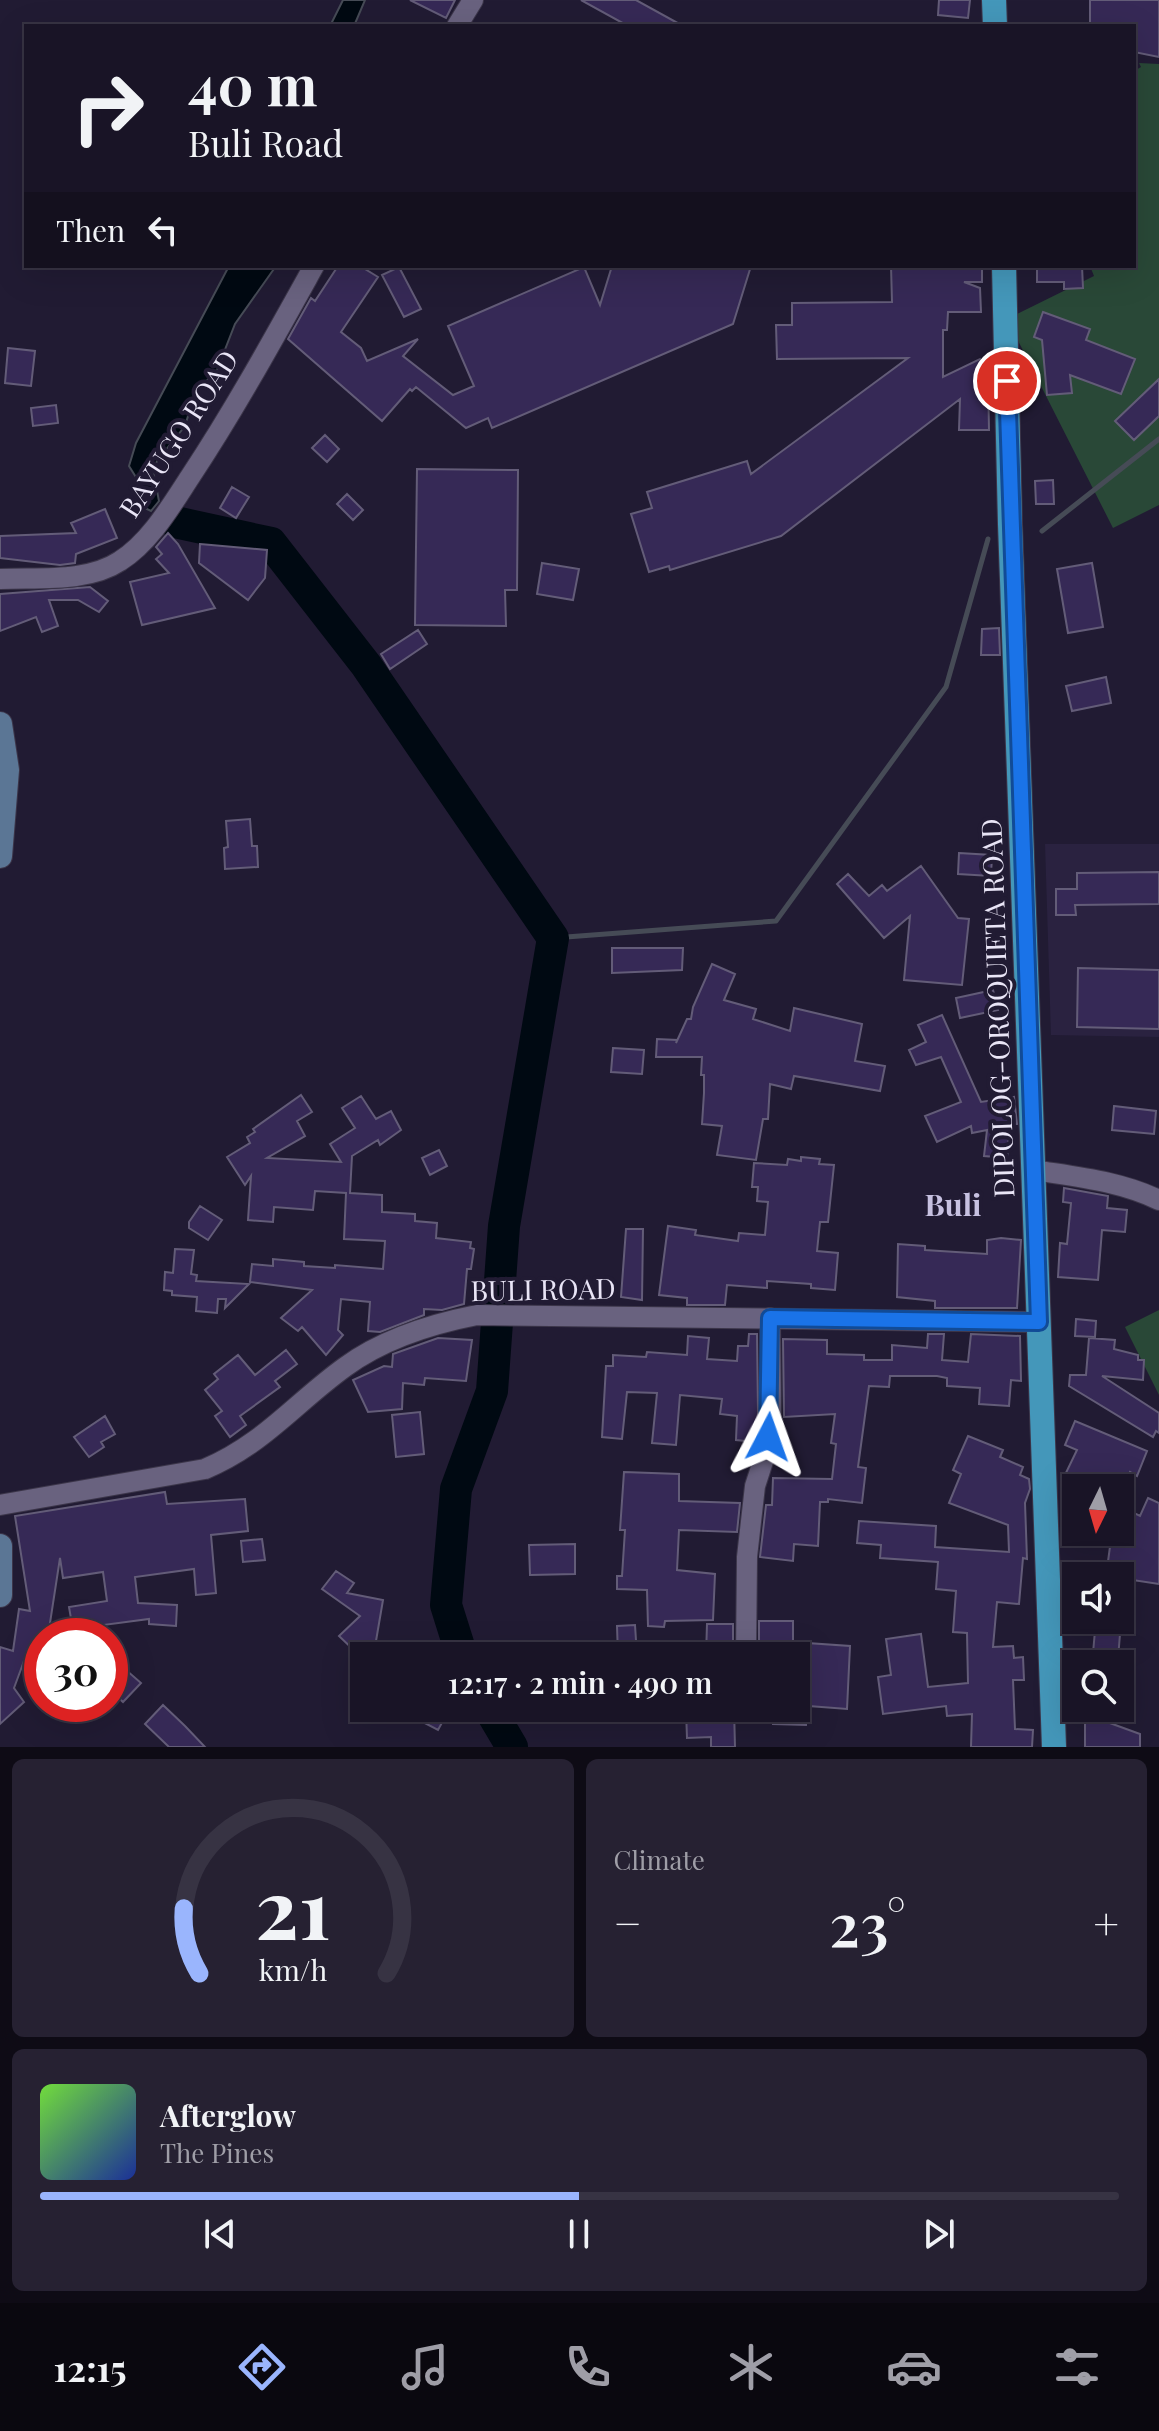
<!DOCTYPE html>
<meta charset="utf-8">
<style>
body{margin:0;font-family:"Playfair Display",serif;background:#262132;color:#f1f3f6;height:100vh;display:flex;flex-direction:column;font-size:30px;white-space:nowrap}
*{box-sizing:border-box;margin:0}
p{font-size:26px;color:#9f9ea7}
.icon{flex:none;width:44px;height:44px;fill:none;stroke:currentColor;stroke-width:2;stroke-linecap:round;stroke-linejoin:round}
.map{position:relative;height:1747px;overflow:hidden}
.sheet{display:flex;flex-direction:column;gap:12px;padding:12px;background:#0e0b15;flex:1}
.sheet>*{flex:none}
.banner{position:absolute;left:24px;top:24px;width:1112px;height:244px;border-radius:0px;box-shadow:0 8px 32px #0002,0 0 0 2px #373343;background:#191426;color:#f1f3f6;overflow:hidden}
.needle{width:52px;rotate:185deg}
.fabs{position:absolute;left:1062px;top:1474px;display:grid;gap:16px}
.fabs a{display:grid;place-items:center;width:72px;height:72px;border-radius:0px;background:#191426;box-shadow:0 8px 32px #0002,0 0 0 2px #373343;font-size:40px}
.speed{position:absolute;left:24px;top:1618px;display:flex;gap:16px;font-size:40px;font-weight:700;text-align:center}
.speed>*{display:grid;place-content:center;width:104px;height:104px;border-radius:50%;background:#191426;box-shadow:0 8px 32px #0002,0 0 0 2px #373343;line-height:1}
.speed .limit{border:12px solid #d22;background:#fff;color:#111}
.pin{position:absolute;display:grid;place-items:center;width:68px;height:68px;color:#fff;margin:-34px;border:4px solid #fff;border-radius:50%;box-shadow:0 2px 8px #0007}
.me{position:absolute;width:88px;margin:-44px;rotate:4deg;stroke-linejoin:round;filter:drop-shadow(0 0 6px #0008)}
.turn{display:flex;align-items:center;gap:28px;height:168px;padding:0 32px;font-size:36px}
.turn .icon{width:104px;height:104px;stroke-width:2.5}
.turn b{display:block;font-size:56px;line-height:68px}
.then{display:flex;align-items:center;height:76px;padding:0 32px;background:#0003;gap:16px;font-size:30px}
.big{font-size:60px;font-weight:600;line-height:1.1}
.sheet .card{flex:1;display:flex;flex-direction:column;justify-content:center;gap:12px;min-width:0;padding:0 28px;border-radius:12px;background:#262132}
.sheet .dial{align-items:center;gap:0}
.dial svg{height:208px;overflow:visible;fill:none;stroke:#373343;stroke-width:7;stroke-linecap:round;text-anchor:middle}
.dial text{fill:#f1f3f6;stroke:none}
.song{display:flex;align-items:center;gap:24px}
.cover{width:96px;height:96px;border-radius:12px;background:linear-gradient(135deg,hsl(100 70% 55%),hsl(230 70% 35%))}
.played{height:8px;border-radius:4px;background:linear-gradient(90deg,#9ab5fd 50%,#373343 50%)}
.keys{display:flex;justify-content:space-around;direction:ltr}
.heat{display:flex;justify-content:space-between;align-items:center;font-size:44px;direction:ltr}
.sheet .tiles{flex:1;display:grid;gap:12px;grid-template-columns:1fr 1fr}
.card:last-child{grid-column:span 2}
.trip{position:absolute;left:350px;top:1642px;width:460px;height:80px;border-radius:0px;background:#191426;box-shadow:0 8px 32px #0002,0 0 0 2px #373343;font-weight:600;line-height:80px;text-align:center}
.tab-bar{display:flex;height:128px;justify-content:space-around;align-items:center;background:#0a080f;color:#9f9ea7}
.tab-bar .icon{width:56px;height:56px}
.tab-bar .selected{color:#9ab5fd}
.tab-bar b{font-size:36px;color:#f1f3f6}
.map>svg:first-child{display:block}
.built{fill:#2a2240}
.green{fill:#294837}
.water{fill:#000912;stroke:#464b56;stroke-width:2}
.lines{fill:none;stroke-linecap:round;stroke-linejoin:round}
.stream{stroke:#464b56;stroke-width:5}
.river{stroke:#000912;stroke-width:32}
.building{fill:#362956;stroke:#635c78;stroke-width:2}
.minor-casing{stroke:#3c364a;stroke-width:22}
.secondary-casing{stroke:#3c364a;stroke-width:26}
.trunk-casing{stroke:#3c364a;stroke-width:26}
.minor{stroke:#69627f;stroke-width:20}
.secondary{stroke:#5b7695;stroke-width:24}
.trunk{stroke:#4497ba;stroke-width:24}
.route-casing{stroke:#114b97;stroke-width:20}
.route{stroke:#1a73e8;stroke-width:14}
.labels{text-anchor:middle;stroke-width:8;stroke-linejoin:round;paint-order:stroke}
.street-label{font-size:28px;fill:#e9e5f6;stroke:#211b33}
.neighbourhood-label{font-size:30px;font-weight:bold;fill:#c7c1e1;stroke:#211b33}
</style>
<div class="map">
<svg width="1159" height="1747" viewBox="0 0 1159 1747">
<rect width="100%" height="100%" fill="#211b33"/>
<path class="built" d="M1045 844H1159V1037L1051 1035Z"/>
<path class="green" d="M1139 63 1159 64V505L1113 528 1007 319 1094 276 1090 266H1134V71L1141 67Z
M1159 1310V1395L1125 1327Z"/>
<path class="water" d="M343 0H365L354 26H330Z
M229 266H276L235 324 217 370 195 393 185 426 157 461 153 471 159 501 151 511 145 508 144 490 129 466 136 443Z"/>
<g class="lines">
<path class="stream" d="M1042 531 1159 439
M553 938 776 921 946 687 988 539"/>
<path class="river" d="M175 522 271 543 366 665 553 938 504 1226 492 1391 456 1489 446 1605 462 1656
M489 1708 512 1747"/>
</g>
<path class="building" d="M410 0H455L446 18Z
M581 0H636L683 26H628Z
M939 0H970L968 18 938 15Z
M1090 0H1159V57L1134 52V26H1090Z
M338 266H360L378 277 341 332 361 348 367 361 418 339 403 356 453 395 474 386 448 326 584 267 600 305 612 266H751L733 324 492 428 488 418 466 428 416 387 412 391 410 389 382 421 288 339 311 298 315 301Z
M891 266H982V282H964L980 288 981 312H948L947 330H943V377L980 359 988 376 989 430H959L960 399 781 536 670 570 669 566 649 572 631 514 652 508 647 492 747 461 751 474 908 358 777 359 776 325H792V303L892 302Z
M1037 266H1082L1083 288 1064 289V282H1037Z
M399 267 421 309 404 317 382 275Z
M1043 312 1090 329 1086 340 1135 359 1121 394 1070 375 1072 393 1047 395 1042 340 1034 337Z
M8 348 35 351 31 386 5 383Z
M1159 379V416L1134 440 1115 421Z
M56 405 58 423 33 426 31 408Z
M325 435 339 449 327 462 312 448Z
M417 469 518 470 517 590H505L506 626 415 625Z
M1053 480 1054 504H1036L1035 481Z
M232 487 249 497 236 518 220 508Z
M347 494 363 510 353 520 337 504Z
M105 509 117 538 76 554 75 563 60 565 0 558V536L76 533 71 523Z
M168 533 178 544 215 608 142 625 130 582 169 573 156 559 162 554 156 547Z
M200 544 267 550 265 578 248 600 199 563Z
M542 563 579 569 573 600 537 594Z
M1092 563 1103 627 1068 633 1057 569Z
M90 587 108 601 99 612 78 600H49L58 626 42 632 36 617 0 631V594Z
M999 628 1000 655H981L982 629Z
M418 630 427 644 390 669 381 654Z
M1106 677 1111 703 1072 711 1066 686Z
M250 819 252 846H257L258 867 225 869 224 848 228 847 226 821Z
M959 853 992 855 991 876 958 874Z
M921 866 958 918 969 919 962 985 904 980 910 916 884 938 837 884 848 874 869 896 882 885 887 891Z
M1159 872V904L1075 905 1076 915H1056V889H1077V873Z
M612 948H683L682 970 612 973Z
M712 964 735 974 724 1000 756 1009 753 1019 790 1031 794 1008 862 1024 855 1061 885 1066 880 1091 794 1076 791 1089 770 1084 768 1119H763L756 1160 717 1155 722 1126 702 1124 704 1093V1075H701L702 1057H656L657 1039 677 1040 676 1043 687 1019H691L693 1007Z
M1078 968 1159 970V1029L1077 1027Z
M993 990 998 1010 960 1018 956 998Z
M942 1015 981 1102 1014 1097 1017 1124 1010 1125 1007 1158 984 1156 987 1130 972 1133 971 1126 937 1142 925 1116 961 1102 941 1057 916 1065 909 1050 926 1042 918 1025Z
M613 1048 644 1050 642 1074 611 1072Z
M301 1095 312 1112 297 1121 305 1136 267 1158 341 1162 330 1144 355 1128 342 1108 361 1096 376 1119 391 1111 401 1130 380 1145 378 1140 352 1156 350 1193 382 1195V1212L415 1214V1221L437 1223 436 1238 471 1242 470 1248 474 1249 471 1269H467L464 1304 442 1310 424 1309V1315L380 1332 368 1331 370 1302 341 1299 338 1330 343 1335 326 1355 302 1327 298 1331 281 1318 312 1290 250 1282 252 1264 273 1266V1259L304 1262V1266L335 1268V1265L383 1269 385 1241 344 1239 346 1193 315 1191 313 1210 274 1207 273 1222 248 1220 251 1176 245 1185 227 1157 250 1143 247 1137 255 1132 253 1129Z
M1114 1106 1156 1111 1154 1134 1112 1130Z
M439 1150 447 1166 430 1175 422 1158Z
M801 1157 820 1159 819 1164 834 1165 828 1222H820L817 1251 838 1253 835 1290 811 1288V1284L767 1281V1288L727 1285 725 1305H687V1298L659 1295 668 1226 696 1230 695 1235 738 1241 739 1233 765 1235 768 1202 757 1201 758 1187H752L754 1163 787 1165 788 1159 801 1161Z
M1064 1188 1108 1196 1107 1208 1127 1210 1125 1232 1102 1230 1098 1280 1058 1277 1060 1243 1067 1244 1071 1203 1063 1202Z
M200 1206 222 1220 208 1240 189 1228V1222Z
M626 1229H643L642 1300 621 1297Z
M1001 1238 1021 1240 1017 1308H935V1301L897 1297 898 1244 925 1246V1250L987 1254V1240Z
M175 1249 194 1250 191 1274 197 1275 196 1281 249 1284 225 1308 226 1299H218L217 1313 196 1311 197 1297 172 1295V1291L164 1290 165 1272 173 1273Z
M1076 1319 1096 1321 1095 1337 1075 1336Z
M749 1334H757L758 1413 755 1442 736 1440 737 1416 720 1414 722 1399 680 1395 676 1445 652 1443 657 1393 627 1392 622 1439 602 1437 606 1366H613V1355L646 1357 647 1352 687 1355 688 1336 709 1338 707 1359 737 1361 738 1346H748Z
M928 1334H944L942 1360 968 1362 971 1334 1020 1336 1021 1381 1011 1380 1009 1406 979 1404 980 1388 947 1386V1378L937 1376H890L889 1387 869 1386 858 1467 866 1468 862 1503 828 1499V1502H820L818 1546 794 1544 793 1561 760 1557 766 1505H772L773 1478 832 1479 836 1444 831 1443 835 1414 784 1417 783 1339 827 1340V1354L864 1355V1360H892V1345L927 1348Z
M438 1338 472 1340 466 1381 425 1378 424 1385 403 1383 402 1409 368 1412 353 1380 384 1366 392 1367 393 1354Z
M1089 1338 1115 1340 1114 1349 1138 1355V1360H1144L1143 1380 1102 1376 1159 1413V1433L1156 1431 1153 1437 1069 1386 1070 1375H1086Z
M286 1350 297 1364 275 1381 280 1387 240 1416 246 1425 230 1437 215 1416 222 1411 205 1390 218 1379 214 1374 238 1355 255 1375Z
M420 1412 424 1454 396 1457 392 1415Z
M105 1416 115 1434 101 1442 104 1447 89 1457 74 1437Z
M1075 1421 1147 1451 1137 1476 1130 1472 1122 1488H1083L1063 1479 1077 1450 1065 1445Z
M968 1436 1003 1450 1000 1457 1023 1467 1020 1475 1029 1479 1030 1489 1025 1503 1027 1559 1023 1558 1019 1604 997 1602 993 1647 1013 1646 1014 1658 1023 1657 1024 1680H1013L1015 1729 1033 1730 1032 1747H971L972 1714 947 1716 946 1706 883 1714 878 1677 891 1675 886 1639 921 1634 928 1687 968 1683 967 1633 953 1632 956 1591 936 1589 938 1562 880 1558 881 1545 857 1543 859 1521 936 1526 935 1547 1009 1552 1008 1525 949 1503 961 1474 953 1470Z
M624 1472 679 1474V1501L740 1503 737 1532 679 1530 677 1570 715 1574 713 1620 665 1621 664 1627 648 1626 647 1590 617 1589V1576H622L625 1530H620Z
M165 1492 167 1504 245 1499 248 1531 211 1535 216 1593 196 1595 194 1569 135 1577 138 1603 177 1605 176 1626 149 1624V1619L103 1625 105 1636H74L69 1607 107 1601 103 1572 63 1578 60 1558 48 1636H42V1675L27 1653 14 1688 24 1702 0 1724V1647L13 1651 19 1609 30 1611 15 1516Z
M1148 1498 1159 1503V1584L1106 1576 1112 1532H1120V1506L1140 1516Z
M262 1539 265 1560 243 1562 241 1541Z
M575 1544V1574L530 1575 529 1545Z
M336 1571 354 1583 347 1593 383 1600 376 1641 391 1656H360L339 1636 360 1616 322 1589Z
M1096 1620H1109L1108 1633 1120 1634 1118 1659 1105 1658V1664H1092Z
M759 1621H793V1642L850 1646 847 1709 796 1705V1656H759Z
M707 1624H733V1656H706Z
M635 1625 637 1656H618L617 1626Z
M110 1656 141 1683 123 1702 110 1690Z
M163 1705 185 1726 205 1747H169L145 1724Z
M426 1708H450L438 1730 419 1720Z
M734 1708 735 1747H711V1737L687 1738 686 1710Z
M773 1708H807L806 1725 773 1724Z
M1085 1714 1140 1734V1747H1085Z"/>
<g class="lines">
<defs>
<path id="minor" d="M457 26 473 0
M0 579C37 577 87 583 120 561 150 542 171 506 190 477 235 409 274 338 314 266
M1034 1170C1077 1177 1119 1181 1159 1200
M0 1505 205 1469C264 1444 295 1403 345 1367 383 1339 431 1324 477 1315L1039 1322
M746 1656 747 1557 755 1486 767 1449 771 1414 770 1318"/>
<path id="secondary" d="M0 724 7 770 0 856
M0 1546V1595"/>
<path id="trunk" d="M994 0 995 26
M1004 266 1010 524 1054 1747"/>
</defs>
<use href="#minor" class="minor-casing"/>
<use href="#secondary" class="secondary-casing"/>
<use href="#trunk" class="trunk-casing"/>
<use href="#minor" class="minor"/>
<use href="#secondary" class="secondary"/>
<use href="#trunk" class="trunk"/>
</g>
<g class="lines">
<defs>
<path id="route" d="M768 1437 770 1318 1039 1322 1007 381"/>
</defs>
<use href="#route" class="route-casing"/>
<use href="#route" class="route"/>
</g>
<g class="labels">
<g class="street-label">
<text transform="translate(179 434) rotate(-57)" y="10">BAYUGO ROAD</text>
<text transform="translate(998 1008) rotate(-92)" y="10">DIPOLOG-OROQUIETA ROAD</text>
<text transform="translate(543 1290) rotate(-1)" y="10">BULI ROAD</text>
</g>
<g class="neighbourhood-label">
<text x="953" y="1216">Buli</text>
</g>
</g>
</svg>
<div class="fabs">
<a><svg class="needle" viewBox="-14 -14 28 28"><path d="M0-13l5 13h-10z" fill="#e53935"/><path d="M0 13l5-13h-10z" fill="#9f9ea7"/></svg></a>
<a><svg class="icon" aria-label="sound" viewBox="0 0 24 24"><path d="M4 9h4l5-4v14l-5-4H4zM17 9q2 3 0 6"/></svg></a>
<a><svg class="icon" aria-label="search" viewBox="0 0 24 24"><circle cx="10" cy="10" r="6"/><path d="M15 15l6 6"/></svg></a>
</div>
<div class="speed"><div class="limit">30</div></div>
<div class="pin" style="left:1007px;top:381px;background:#d93025"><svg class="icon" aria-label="arrive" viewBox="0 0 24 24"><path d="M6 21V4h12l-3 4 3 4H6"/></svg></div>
<svg class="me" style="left:768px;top:1437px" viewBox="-20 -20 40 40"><path d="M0-17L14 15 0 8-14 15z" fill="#1a73e8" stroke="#fff" stroke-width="4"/></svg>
<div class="trip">12:17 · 2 min · 490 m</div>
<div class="banner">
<div class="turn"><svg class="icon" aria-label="right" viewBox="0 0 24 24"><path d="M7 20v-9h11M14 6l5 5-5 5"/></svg><div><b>40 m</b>Buli Road</div></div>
<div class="then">Then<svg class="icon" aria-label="left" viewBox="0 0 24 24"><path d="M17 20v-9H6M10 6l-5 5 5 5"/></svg></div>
</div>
</div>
<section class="sheet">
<div class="tiles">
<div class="card dial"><svg viewBox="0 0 100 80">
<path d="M14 69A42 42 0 1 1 86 69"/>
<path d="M14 69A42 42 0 0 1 8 44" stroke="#9ab5fd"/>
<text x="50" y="56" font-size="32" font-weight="700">21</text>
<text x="50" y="72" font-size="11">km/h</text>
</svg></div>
<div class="card"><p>Climate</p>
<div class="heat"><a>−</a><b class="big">23°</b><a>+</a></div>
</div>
<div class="card">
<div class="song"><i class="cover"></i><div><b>Afterglow</b><p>The Pines</p></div></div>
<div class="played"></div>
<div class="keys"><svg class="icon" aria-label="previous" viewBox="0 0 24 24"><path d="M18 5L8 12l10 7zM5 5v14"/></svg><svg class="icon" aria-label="pause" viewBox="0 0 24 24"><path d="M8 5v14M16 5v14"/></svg><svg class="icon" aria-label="next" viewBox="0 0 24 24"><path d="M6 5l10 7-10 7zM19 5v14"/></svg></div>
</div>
</div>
</section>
<nav class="tab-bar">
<b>12:15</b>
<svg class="icon selected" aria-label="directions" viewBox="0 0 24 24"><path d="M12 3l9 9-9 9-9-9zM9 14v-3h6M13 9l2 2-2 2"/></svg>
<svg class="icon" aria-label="music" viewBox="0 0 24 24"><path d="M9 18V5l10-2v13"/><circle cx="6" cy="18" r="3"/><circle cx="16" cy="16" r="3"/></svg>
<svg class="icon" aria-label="phone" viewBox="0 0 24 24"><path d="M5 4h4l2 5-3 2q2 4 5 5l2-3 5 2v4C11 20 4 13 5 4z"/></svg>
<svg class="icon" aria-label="climate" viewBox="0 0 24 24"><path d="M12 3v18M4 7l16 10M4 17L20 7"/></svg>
<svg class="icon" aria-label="car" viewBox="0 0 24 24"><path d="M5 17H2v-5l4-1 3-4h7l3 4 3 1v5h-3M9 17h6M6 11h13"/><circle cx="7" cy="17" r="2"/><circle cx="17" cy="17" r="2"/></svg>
<svg class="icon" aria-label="filters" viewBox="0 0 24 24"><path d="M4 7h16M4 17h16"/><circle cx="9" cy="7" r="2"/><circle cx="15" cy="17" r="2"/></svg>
</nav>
